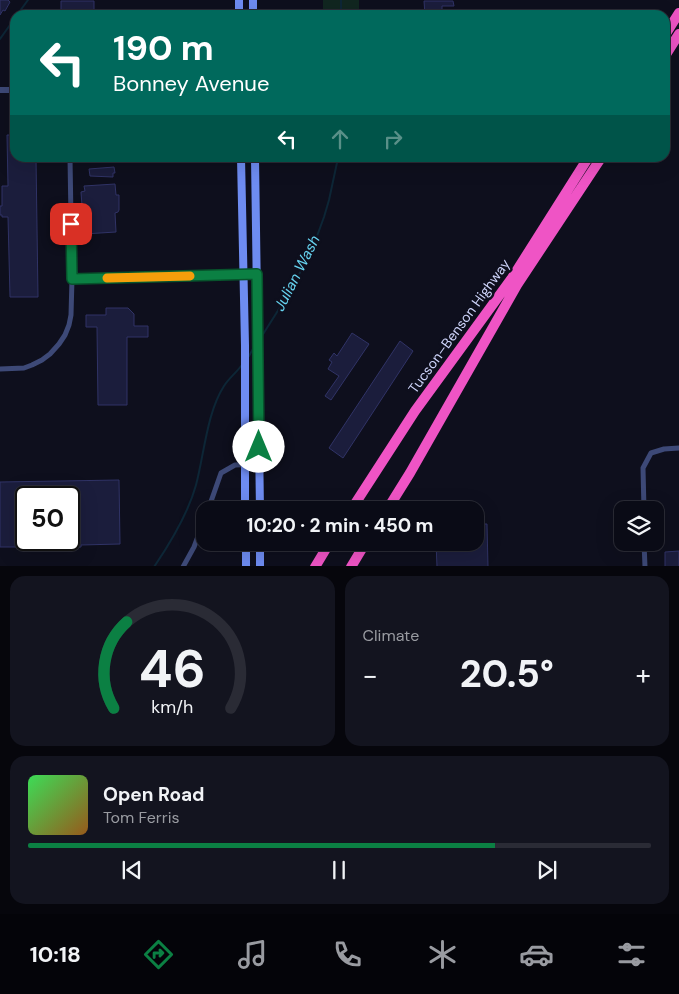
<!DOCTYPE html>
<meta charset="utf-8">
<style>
body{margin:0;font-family:"DM Sans",sans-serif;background:#13141f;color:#f1f3f6;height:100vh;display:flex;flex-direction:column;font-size:19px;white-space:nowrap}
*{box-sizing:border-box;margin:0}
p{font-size:16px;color:#999ba1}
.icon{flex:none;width:28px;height:28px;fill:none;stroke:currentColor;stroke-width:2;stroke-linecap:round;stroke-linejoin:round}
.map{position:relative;height:566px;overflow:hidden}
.drawer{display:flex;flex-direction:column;gap:10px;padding:10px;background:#06060c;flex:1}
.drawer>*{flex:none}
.banner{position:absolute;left:10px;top:10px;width:660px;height:152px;border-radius:15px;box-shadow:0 5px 20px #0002,0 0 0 1px #2a2b35;background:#00695c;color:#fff;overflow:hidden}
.fabs{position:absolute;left:614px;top:501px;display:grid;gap:10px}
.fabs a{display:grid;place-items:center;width:50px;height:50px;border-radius:10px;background:#0a0b16;box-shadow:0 5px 20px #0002,0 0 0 1px #2a2b35;font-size:25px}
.speed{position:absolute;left:15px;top:486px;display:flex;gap:10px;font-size:25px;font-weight:700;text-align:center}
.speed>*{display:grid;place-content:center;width:65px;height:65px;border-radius:50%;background:#0a0b16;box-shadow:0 5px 20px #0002,0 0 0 1px #2a2b35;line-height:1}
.speed .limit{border:2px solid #111;border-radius:8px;background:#fff;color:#111}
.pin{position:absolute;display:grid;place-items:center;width:42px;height:42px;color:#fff;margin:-21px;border-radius:10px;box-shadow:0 2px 8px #0006}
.me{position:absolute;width:55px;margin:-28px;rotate:0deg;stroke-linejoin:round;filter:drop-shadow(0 0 4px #0008)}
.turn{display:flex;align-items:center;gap:18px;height:105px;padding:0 20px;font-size:22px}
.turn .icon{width:65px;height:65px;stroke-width:2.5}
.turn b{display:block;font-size:35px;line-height:42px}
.lanes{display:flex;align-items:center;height:48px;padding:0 20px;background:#0003;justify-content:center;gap:25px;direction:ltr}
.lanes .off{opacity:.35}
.big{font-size:38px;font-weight:700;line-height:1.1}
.drawer .widget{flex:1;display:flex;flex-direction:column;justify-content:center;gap:8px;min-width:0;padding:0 18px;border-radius:15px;background:#13141f}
.drawer .dial{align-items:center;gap:0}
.dial svg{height:130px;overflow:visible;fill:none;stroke:#2a2b35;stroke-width:7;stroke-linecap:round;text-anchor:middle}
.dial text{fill:#f1f3f6;stroke:none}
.song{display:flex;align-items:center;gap:15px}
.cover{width:60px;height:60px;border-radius:8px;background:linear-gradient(135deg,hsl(130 70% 55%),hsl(30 70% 35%))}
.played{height:5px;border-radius:2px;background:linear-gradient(90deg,#0b8043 75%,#2a2b35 75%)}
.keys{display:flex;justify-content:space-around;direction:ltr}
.heat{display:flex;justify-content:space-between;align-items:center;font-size:28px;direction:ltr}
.drawer .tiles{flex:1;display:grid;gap:10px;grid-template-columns:1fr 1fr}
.widget:last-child{grid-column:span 2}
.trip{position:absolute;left:196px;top:501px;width:288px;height:50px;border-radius:15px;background:#0a0b16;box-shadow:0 5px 20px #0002,0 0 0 1px #2a2b35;font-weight:700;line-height:50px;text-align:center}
.menu{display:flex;height:80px;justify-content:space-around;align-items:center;background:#040409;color:#999ba1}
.menu .icon{width:35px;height:35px}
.menu .selected{color:#0b8043}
.menu b{font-size:22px;color:#f1f3f6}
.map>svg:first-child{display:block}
.green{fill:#112620}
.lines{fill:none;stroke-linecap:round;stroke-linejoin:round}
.stream{stroke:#0d2636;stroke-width:2}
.building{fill:#1b1d3c;stroke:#303366;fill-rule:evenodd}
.minor{stroke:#3d4977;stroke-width:5}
.tertiary{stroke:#3d4977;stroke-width:6}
.secondary{stroke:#6e8cf1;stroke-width:8}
.motorway{stroke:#ef54c5;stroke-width:10}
.route-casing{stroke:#07532c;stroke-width:12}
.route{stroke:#0b8043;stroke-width:9}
.slow{stroke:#f59e0b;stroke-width:9}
.labels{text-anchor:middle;stroke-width:5;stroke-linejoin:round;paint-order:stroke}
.street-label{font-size:14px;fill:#ced4fa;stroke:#0e0f1d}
.water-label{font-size:15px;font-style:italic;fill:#66d3f0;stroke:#0e0f1d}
</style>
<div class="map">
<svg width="679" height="567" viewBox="0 0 679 567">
<rect width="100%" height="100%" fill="#0e0f1d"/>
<path class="green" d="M323 0H359V15H323Z"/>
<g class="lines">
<path class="stream" d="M341 0V15
M17 15 28 0
M0 39 15 18
M260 339 291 290 313 247 324 217 329 200 338 158
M249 356 254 347
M154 567C171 542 188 514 196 485 204 455 207 412 224 386 229 378 236 373 241 366"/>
</g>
<path class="building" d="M0 0H8L10 2 5 11 3 10 0 15Z
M61 1H94V13L61 15Z
M424 1H453L454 6H442V15H425Z
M7 135H15V158H36L38 297H10L8 217H2V215H0V206H2V186H8Z
M114 167 115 173H113V177L90 176 89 169Z
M115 184 116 195H119V210L118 212 115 213 116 232 84 234 81 192 85 191 84 186Z
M106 308H128L134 314V326H148V337H127V405H98L97 327H86V315H106Z
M352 333 369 344 331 400 325 396 339 376 328 369 332 362 329 360 334 353 337 356Z
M400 341 413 351 343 458 329 448Z
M119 480 120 544 81 545V547H56V549H46L45 545H34L35 549H24V547H0V482ZM26 498H69V540H26Z
M475 524H487L488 567H437L436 542H475Z
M679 551V567H665V552Z"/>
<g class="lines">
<path class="minor" d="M72 279 257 274
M0 369 24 368 32 365 42 360 50 354 59 344 65 335 69 325 71 315 72 279 70 158
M208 510 221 473 235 465 259 464
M644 510 643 468 651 453 664 449 679 448
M644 542 645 567
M183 567 194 547 205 518"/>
<path class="tertiary" d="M0 90H15"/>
<path class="secondary" d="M239 0V15
M253 0V15
M241 158 245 345V510
M255 158 260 510
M246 542V567
M260 542V567"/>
<path class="motorway" d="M665 35 679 13
M665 56 679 34
M351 510 415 411 512 278 588 158
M387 510 410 473 517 285 601 158
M315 567 330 542
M351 567 366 542"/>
</g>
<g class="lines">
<defs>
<path id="route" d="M71 224 72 279 257 274 259 447"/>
</defs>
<use href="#route" class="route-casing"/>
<use href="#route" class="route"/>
<path class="slow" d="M107 278 190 276"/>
</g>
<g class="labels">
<g class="street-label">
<text transform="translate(459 326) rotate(-54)" y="5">Tucson–Benson Highway</text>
</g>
<g class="water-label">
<text transform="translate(297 273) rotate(-63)" y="5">Julian Wash</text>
</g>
</g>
</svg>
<div class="fabs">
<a><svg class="icon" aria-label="layers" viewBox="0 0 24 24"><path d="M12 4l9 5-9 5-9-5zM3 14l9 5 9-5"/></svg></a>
</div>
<div class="speed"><div class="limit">50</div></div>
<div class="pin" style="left:71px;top:224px;background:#d93025"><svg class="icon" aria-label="arrive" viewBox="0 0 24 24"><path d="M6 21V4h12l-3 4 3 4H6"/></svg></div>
<svg class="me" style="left:259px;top:447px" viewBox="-20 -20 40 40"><circle r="19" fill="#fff"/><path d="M0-13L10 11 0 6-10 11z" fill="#0b8043"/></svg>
<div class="trip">10:20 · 2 min · 450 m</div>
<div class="banner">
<div class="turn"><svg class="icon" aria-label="left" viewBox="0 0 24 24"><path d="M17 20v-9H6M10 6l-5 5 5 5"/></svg><div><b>190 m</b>Bonney Avenue</div></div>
<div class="lanes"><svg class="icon" aria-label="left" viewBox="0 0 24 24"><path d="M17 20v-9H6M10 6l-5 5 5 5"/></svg><svg class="icon off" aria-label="ahead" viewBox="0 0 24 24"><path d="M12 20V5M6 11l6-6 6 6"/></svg><svg class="icon off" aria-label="right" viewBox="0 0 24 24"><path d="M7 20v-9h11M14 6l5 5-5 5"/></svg></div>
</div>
</div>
<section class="drawer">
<div class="tiles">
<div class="widget dial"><svg viewBox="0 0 100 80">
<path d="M14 69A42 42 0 1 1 86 69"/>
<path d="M14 69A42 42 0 0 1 22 16" stroke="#0b8043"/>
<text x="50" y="56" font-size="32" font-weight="700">46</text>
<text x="50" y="72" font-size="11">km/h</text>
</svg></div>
<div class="widget"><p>Climate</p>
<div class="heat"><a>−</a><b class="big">20.5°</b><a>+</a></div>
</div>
<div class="widget">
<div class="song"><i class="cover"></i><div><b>Open Road</b><p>Tom Ferris</p></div></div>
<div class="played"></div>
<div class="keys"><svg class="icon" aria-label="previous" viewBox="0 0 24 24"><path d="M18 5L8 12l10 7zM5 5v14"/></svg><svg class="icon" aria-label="pause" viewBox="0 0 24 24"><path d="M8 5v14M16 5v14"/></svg><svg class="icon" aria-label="next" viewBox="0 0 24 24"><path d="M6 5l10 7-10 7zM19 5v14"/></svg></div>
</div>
</div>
</section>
<nav class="menu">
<b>10:18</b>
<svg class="icon selected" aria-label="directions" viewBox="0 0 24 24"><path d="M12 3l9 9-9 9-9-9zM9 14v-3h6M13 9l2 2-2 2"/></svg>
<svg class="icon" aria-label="music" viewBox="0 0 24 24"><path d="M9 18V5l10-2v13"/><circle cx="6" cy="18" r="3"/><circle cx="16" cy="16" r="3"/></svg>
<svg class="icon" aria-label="phone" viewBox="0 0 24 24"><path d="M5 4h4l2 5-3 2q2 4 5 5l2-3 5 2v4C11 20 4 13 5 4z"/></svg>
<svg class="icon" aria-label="climate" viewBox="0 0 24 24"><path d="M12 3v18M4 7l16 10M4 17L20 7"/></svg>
<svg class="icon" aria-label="car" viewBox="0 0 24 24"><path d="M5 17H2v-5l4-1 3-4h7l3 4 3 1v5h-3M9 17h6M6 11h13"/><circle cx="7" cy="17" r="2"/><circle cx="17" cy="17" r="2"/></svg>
<svg class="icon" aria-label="filters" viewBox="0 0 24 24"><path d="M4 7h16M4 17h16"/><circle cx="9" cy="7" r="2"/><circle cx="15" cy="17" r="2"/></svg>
</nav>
